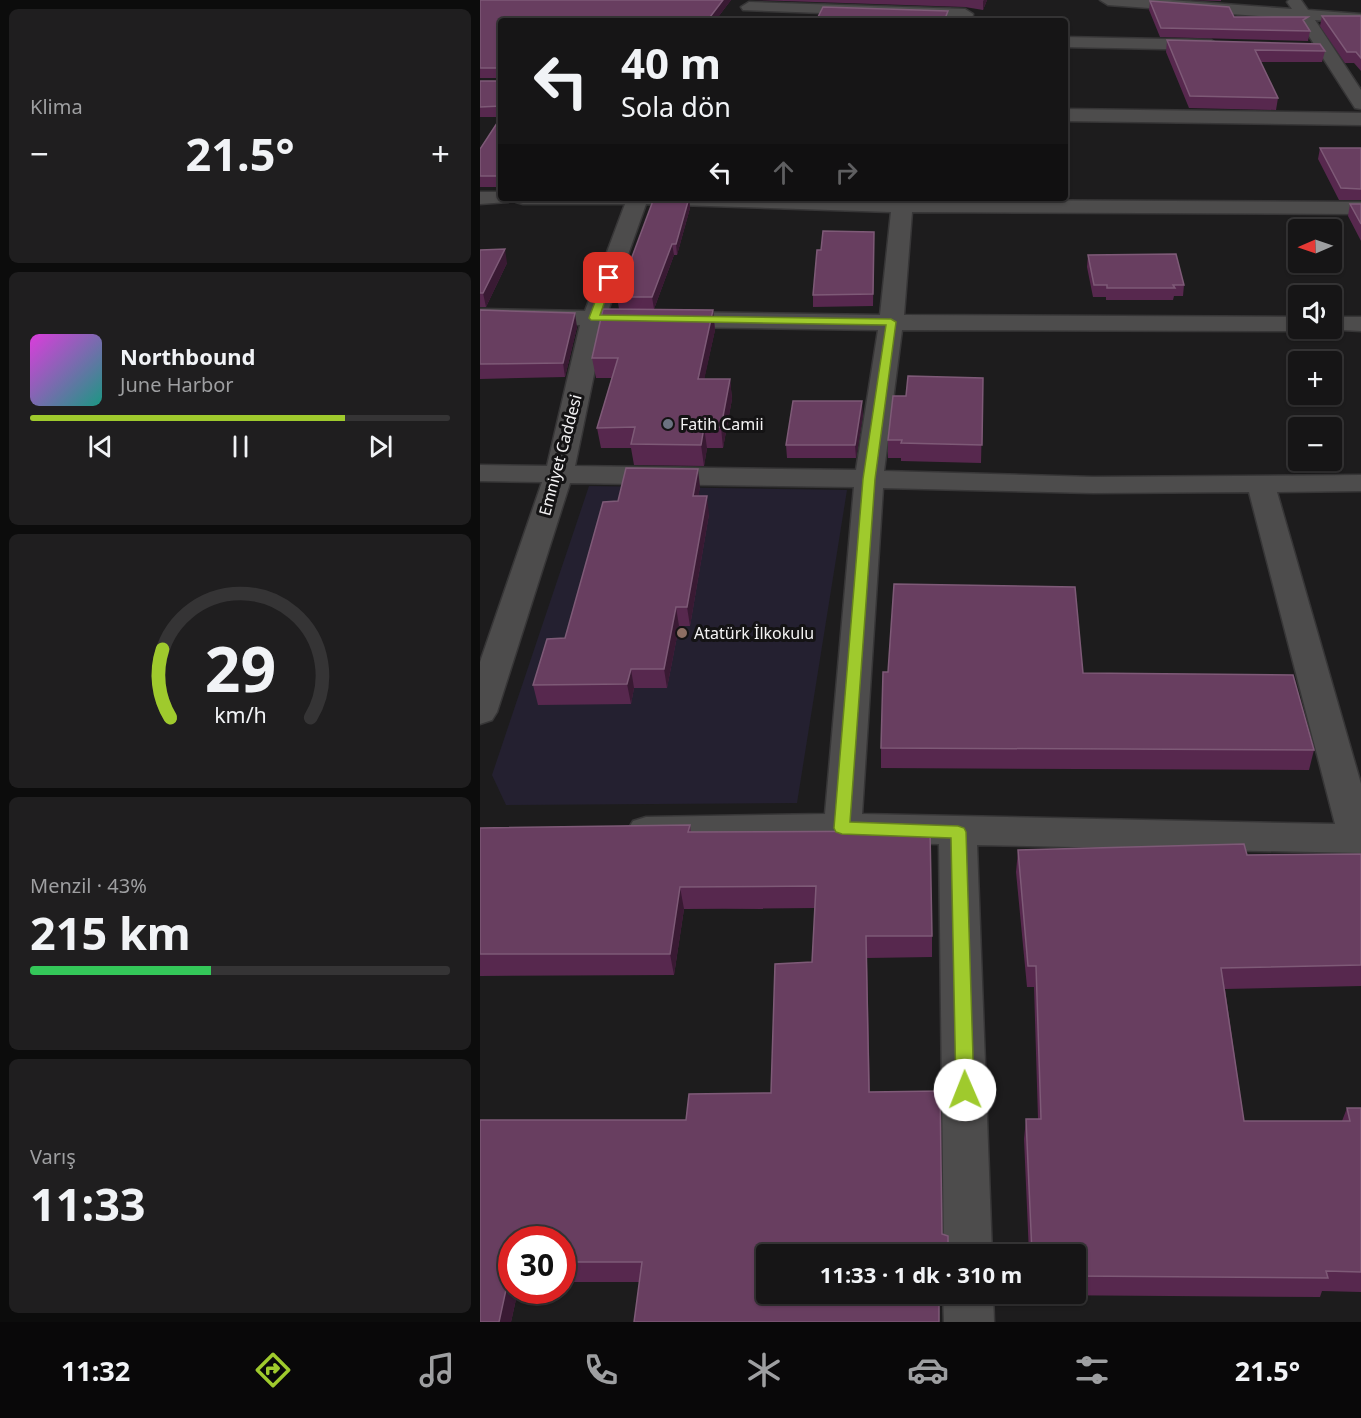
<!DOCTYPE html>
<html lang="tr">
<meta charset="utf-8">
<style>
body{margin:0;font-family:"Noto Sans",sans-serif;background:#1f1e1f;color:#f1f3f6;height:100vh;display:flex;flex-direction:column;font-size:22px;white-space:nowrap}
*{box-sizing:border-box;margin:0}
p{font-size:20px;color:#9e9fa1}
.icon{flex:none;width:33px;height:33px;fill:none;stroke:currentColor;stroke-width:2;stroke-linecap:round;stroke-linejoin:round}
.map{position:relative;flex:1;overflow:hidden}
.panel{display:flex;flex-direction:column;gap:9px;padding:9px;background:#0c0c0c;width:480px}
.panel>*{flex:none}
.hud{position:absolute;left:18px;top:18px;width:570px;height:183px;border-radius:6px;box-shadow:0 2px 4px #0004,0 0 0 2px #353435;background:#161516;color:#f1f3f6;overflow:hidden}
.needle{width:39px;rotate:268deg}
.tools{position:absolute;left:808px;top:219px;display:grid;gap:12px}
.tools a{display:grid;place-items:center;width:54px;height:54px;border-radius:6px;background:#161516;box-shadow:0 2px 4px #0004,0 0 0 2px #353435;font-size:30px}
.speed{position:absolute;left:18px;top:1226px;display:flex;gap:12px;font-size:30px;font-weight:700;text-align:center}
.speed>*{display:grid;place-content:center;width:78px;height:78px;border-radius:50%;background:#161516;box-shadow:0 2px 4px #0004,0 0 0 2px #353435;line-height:1}
.speed .limit{border:9px solid #d22;background:#fff;color:#111}
.pin{position:absolute;display:grid;place-items:center;width:51px;height:51px;color:#fff;margin:-26px;border-radius:12px;box-shadow:0 3px 9px #0006}
.me{position:absolute;width:66px;margin:-33px;rotate:359deg;stroke-linejoin:round;filter:drop-shadow(0 0 4px #0008)}
.turn{display:flex;align-items:center;gap:21px;height:126px;padding:0 24px;font-size:27px}
.turn .icon{width:78px;height:78px;stroke-width:2.5}
.turn b{display:block;font-size:42px;line-height:51px}
.lanes{display:flex;align-items:center;height:57px;padding:0 24px;background:#0003;justify-content:center;gap:30px;direction:ltr}
.lanes .off{opacity:.35}
.big{font-size:45px;font-weight:700;line-height:1.1}
.panel .card{flex:1;display:flex;flex-direction:column;justify-content:center;gap:9px;min-width:0;padding:0 21px;border-radius:9px;background:#1f1e1f}
.panel .dial{align-items:center;gap:0}
.dial svg{height:156px;overflow:visible;fill:none;stroke:#353435;stroke-width:7;stroke-linecap:round;text-anchor:middle}
.dial text{fill:#f1f3f6;stroke:none}
.song{display:flex;align-items:center;gap:18px}
.cover{width:72px;height:72px;border-radius:9px;background:linear-gradient(135deg,hsl(300 70% 55%),hsl(170 70% 35%))}
.played{height:6px;border-radius:3px;background:linear-gradient(90deg,#9fca2d 75%,#353435 75%)}
.keys{display:flex;justify-content:space-around;direction:ltr}
.heat{display:flex;justify-content:space-between;align-items:center;font-size:33px;direction:ltr}
.charge{height:9px;border-radius:4px;background:linear-gradient(90deg,#34c759 43%,#353435 0)}
.trip{position:absolute;left:276px;top:1244px;width:330px;height:60px;border-radius:6px;background:#161516;box-shadow:0 2px 4px #0004,0 0 0 2px #353435;font-weight:700;line-height:60px;text-align:center}
.dock{display:flex;height:96px;justify-content:space-around;align-items:center;background:#090809;color:#9e9fa1}
.dock .icon{width:42px;height:42px}
.dock .selected{color:#9fca2d}
.dock b{font-size:27px;color:#f1f3f6}
main{display:flex;flex:1;min-height:0}
.map>svg:first-child{display:block}
.education{fill:#242030}
.lines{fill:none;stroke-linecap:round;stroke-linejoin:round}
.minor-casing{stroke:#373637;stroke-width:3}
.minor{fill:#4d4c4c;fill-rule:evenodd}
.wall{fill:#57284e}
.shaded-wall{fill:#391a33}
.building{fill:#683e60;stroke:#7e5a77;stroke-width:1.5}
.route{fill:#9fca2d;stroke:#67831d;stroke-width:1.5}
.worship-dot{fill:#6b7280;stroke:#141314;stroke-width:2}
.education-dot{fill:#8d6e63;stroke:#141314;stroke-width:2}
.labels{text-anchor:middle;stroke-width:6;stroke-linejoin:round;paint-order:stroke}
.poi-label{font-size:16px;fill:#f4f3f4;stroke:#141314;text-anchor:start}
.street-label{font-size:16px;fill:#f4f3f4;stroke:#141314}
</style>
<main>
<section class="panel">
<div class="card"><p>Klima</p>
<div class="heat"><a>−</a><b class="big">21.5°</b><a>+</a></div>
</div>
<div class="card">
<div class="song"><i class="cover"></i><div><b>Northbound</b><p>June Harbor</p></div></div>
<div class="played"></div>
<div class="keys"><svg class="icon" aria-label="previous" viewBox="0 0 24 24"><path d="M18 5L8 12l10 7zM5 5v14"/></svg><svg class="icon" aria-label="pause" viewBox="0 0 24 24"><path d="M8 5v14M16 5v14"/></svg><svg class="icon" aria-label="next" viewBox="0 0 24 24"><path d="M6 5l10 7-10 7zM19 5v14"/></svg></div>
</div>
<div class="card dial"><svg viewBox="0 0 100 80">
<path d="M14 69A42 42 0 1 1 86 69"/>
<path d="M14 69A42 42 0 0 1 10 34" stroke="#9fca2d"/>
<text x="50" y="56" font-size="32" font-weight="700">29</text>
<text x="50" y="72" font-size="11">km/h</text>
</svg></div>
<div class="card"><p>Menzil · 43%</p><b class="big">215 km</b><div class="charge"></div></div>
<div class="card"><p>Varış</p><b class="big">11:33</b></div>
</section>
<div class="map">
<svg width="881" height="1322" viewBox="0 0 881 1322">
<rect width="100%" height="100%" fill="#1d1c1d"/>
<path class="education" d="M109 486 367 490 317 803 26 805 12 775Z"/>
<g class="lines">
<defs>
<path id="minor" d="M620 0H690L812 9 807 2 809 0H821L828 10 881 14V24L835 20 881 90V109L875 108 818 19 628 5Z
M269 2 485 9 493 14 492 21H476V18L263 10 261 7Z
M585 37 731 40 739 45 731 50 585 47Z
M585 109 881 113V125L585 121Z
M0 192H21V198H31L28 202 0 204Z
M33 198 881 202V214L432 212 424 315 819 317V328H828L819 331 422 330 404 471 613 477 881 475V491L797 492 881 784V853L497 845 512 1254H464L459 844 362 842 166 845 153 841 147 831 153 821 166 817 345 814 374 487 90 483 17 712 12 720 0 724V662L62 482 0 481V465L67 466 100 325 0 323V309L105 311 145 204H43L36 202ZM166 204 411 212 400 315 128 311ZM124 326 398 330 376 470 95 466ZM403 488 613 493 769 492 855 824 382 814Z
M852 317H881V331L844 329 852 328Z
M463 1293H513L514 1322H464Z"/>
</defs>
<use href="#minor" class="minor-casing"/>
<use href="#minor" class="minor"/>
</g>
<path class="wall" d="M0 0H251L235 21H21V187H0V149L21 117H0V81H21V78H0Z
M275 0H507L503 10 485 7Z
M711 0H741V1Z
M670 1 830 31 828 41 680 37 669 10Z
M842 16H881V71L874 63H865L840 26Z
M337 19 467 21H337Z
M687 40 845 51 842 62H780L798 98 796 110 709 108 686 52Z
M840 148H881V200H859L838 159Z
M174 198H209L210 208 197 255H194L174 309H139L137 297Z
M870 204H881V241L868 216Z
M394 243 393 306 333 307V295L341 250Z
M0 250 27 263 6 307H0Z
M608 255 704 285 703 296H694L693 300H626V297H613L607 267Z
M0 310 97 327 85 377 0 379Z
M233 310 235 330 224 379H250L252 399 243 448H227L224 466 154 465 151 448H121L117 428 132 378H116L112 358Z
M503 378 501 463 421 461V458H408V440L426 396Z
M383 414 376 458H307L306 445Z
M220 487 218 496 229 514 210 626H199L187 688H154L151 704 58 705 53 685 85 638 138 501Z
M603 673 834 750 829 770 401 768V748Z
M210 825 211 832 452 936V957L387 958 390 1092 462 1234 468 1236V1254H286L159 1282H82V1239H32V1290H38L31 1322H0V1120H206L291 1093 332 962 335 908 204 909 194 975 0 976V828Z
M538 850 767 855 881 854V986L745 989 764 1121H862L867 1108H881V1292L842 1291 840 1297 551 1295V1293H596V1254H549L544 1139 546 1119H558L554 987H547L536 872Z"/>
<path class="shaded-wall" d="M243 0H251L235 21H227Z
M504 0H507L503 10V1Z
M209 198 210 208 197 255 196 244Z
M192 244 194 255 174 309 172 297Z
M25 249 27 263 6 307 3 293Z
M233 310 235 330 220 399 218 379Z
M95 313 97 327 85 377 83 363Z
M250 379 252 399 243 448 241 427Z
M382 401 383 414 376 458 375 445Z
M224 427 227 448 224 466 221 445Z
M218 469 220 487 215 514 213 496Z
M227 496 229 514 210 626 207 607Z
M196 607 199 626 187 688 184 669Z
M151 669 154 688 151 704 147 684Z
M200 887 204 909 194 975 190 954Z
M32 1262V1290H38L31 1322H19Z"/>
<path class="building" d="M0 0H243L227 21H21V106L0 107V81H21V68H0Z
M670 1 749 7 754 17H828L823 20 830 31 681 28Z
M343 7 468 11 464 21H377L337 19Z
M842 16H881V58L876 52H867Z
M687 40 840 44 845 51 775 50 798 98 710 96Z
M21 117V176H0V149Z
M840 148H881V189L861 188Z
M174 198H209L196 244H192L172 297H137Z
M870 204H881V224Z
M343 231 394 232 393 294 333 295 337 250H341Z
M25 249 3 293H0V250Z
M696 254 704 285H693L695 288H627V285H614L608 255Z
M123 309 233 310 218 379H250L241 427H224L221 445 151 444 155 427 117 428 138 358H112Z
M0 310 95 313 83 363 0 364Z
M428 376 503 378 502 445 421 443 422 440H408L413 396H426Z
M313 401H382L375 445H306Z
M146 468 218 469 213 496H227L207 607H196L184 669H151L147 684 53 685 67 639 85 638 123 502 138 501Z
M414 584 595 587 603 673 813 675 834 750 401 748 403 672H408Z
M210 825 208 832 450 831 452 936H386L389 1092 460 1091 462 1234 468 1236V1246H457L458 1254H286V1293H459V1322H154L162 1262H82V1239H32V1262L19 1322H0V1120H206L209 1094 291 1093 295 964 332 962 336 886 200 887 190 954H0V828Z
M764 844 767 855 881 854V965L741 968 764 1121H870L867 1108H881V1272L846 1271 848 1278 596 1276V1254H552L546 1119H561L556 966H548L538 850Z"/>
<path class="route" d="M129 275 133 278 120 315 411 319 416 322 395 479 370 822 478 826 484 828 486 832 494 1090 491 1096 485 1098 478 1096 476 1090 471 838 362 834 356 832 354 828 383 479 406 325 111 320 109 318 124 278Z"/>
<circle class="worship-dot" cx="188" cy="424" r="6"/>
<circle class="education-dot" cx="202" cy="633" r="6"/>
<g class="labels">
<g class="poi-label">
<text x="200" y="430">Fatih Camii</text>
<text x="214" y="639">Atatürk İlkokulu</text>
</g>
<g class="street-label">
<text transform="translate(80 455) rotate(-75)" y="6">Emniyet Caddesi</text>
</g>
</g>
</svg>
<div class="tools">
<a><svg class="needle" viewBox="-14 -14 28 28"><path d="M0-13l5 13h-10z" fill="#e53935"/><path d="M0 13l5-13h-10z" fill="#9e9fa1"/></svg></a>
<a><svg class="icon" aria-label="sound" viewBox="0 0 24 24"><path d="M4 9h4l5-4v14l-5-4H4zM17 9q2 3 0 6"/></svg></a>
<a>+</a>
<a>−</a>
</div>
<div class="speed"><div class="limit">30</div></div>
<div class="pin" style="left:129px;top:278px;background:#d93025"><svg class="icon" aria-label="arrive" viewBox="0 0 24 24"><path d="M6 21V4h12l-3 4 3 4H6"/></svg></div>
<svg class="me" style="left:485px;top:1090px" viewBox="-20 -20 40 40"><circle r="19" fill="#fff"/><path d="M0-13L10 11 0 6-10 11z" fill="#9fca2d"/></svg>
<div class="trip">11:33 · 1 dk · 310 m</div>
<div class="hud">
<div class="turn"><svg class="icon" aria-label="left" viewBox="0 0 24 24"><path d="M17 20v-9H6M10 6l-5 5 5 5"/></svg><div><b>40 m</b>Sola dön</div></div>
<div class="lanes"><svg class="icon" aria-label="left" viewBox="0 0 24 24"><path d="M17 20v-9H6M10 6l-5 5 5 5"/></svg><svg class="icon off" aria-label="ahead" viewBox="0 0 24 24"><path d="M12 20V5M6 11l6-6 6 6"/></svg><svg class="icon off" aria-label="right" viewBox="0 0 24 24"><path d="M7 20v-9h11M14 6l5 5-5 5"/></svg></div>
</div>
</div>
</main>
<nav class="dock">
<b>11:32</b>
<svg class="icon selected" aria-label="directions" viewBox="0 0 24 24"><path d="M12 3l9 9-9 9-9-9zM9 14v-3h6M13 9l2 2-2 2"/></svg>
<svg class="icon" aria-label="music" viewBox="0 0 24 24"><path d="M9 18V5l10-2v13"/><circle cx="6" cy="18" r="3"/><circle cx="16" cy="16" r="3"/></svg>
<svg class="icon" aria-label="phone" viewBox="0 0 24 24"><path d="M5 4h4l2 5-3 2q2 4 5 5l2-3 5 2v4C11 20 4 13 5 4z"/></svg>
<svg class="icon" aria-label="climate" viewBox="0 0 24 24"><path d="M12 3v18M4 7l16 10M4 17L20 7"/></svg>
<svg class="icon" aria-label="car" viewBox="0 0 24 24"><path d="M5 17H2v-5l4-1 3-4h7l3 4 3 1v5h-3M9 17h6M6 11h13"/><circle cx="7" cy="17" r="2"/><circle cx="17" cy="17" r="2"/></svg>
<svg class="icon" aria-label="filters" viewBox="0 0 24 24"><path d="M4 7h16M4 17h16"/><circle cx="9" cy="7" r="2"/><circle cx="15" cy="17" r="2"/></svg>
<b>21.5°</b>
</nav>
